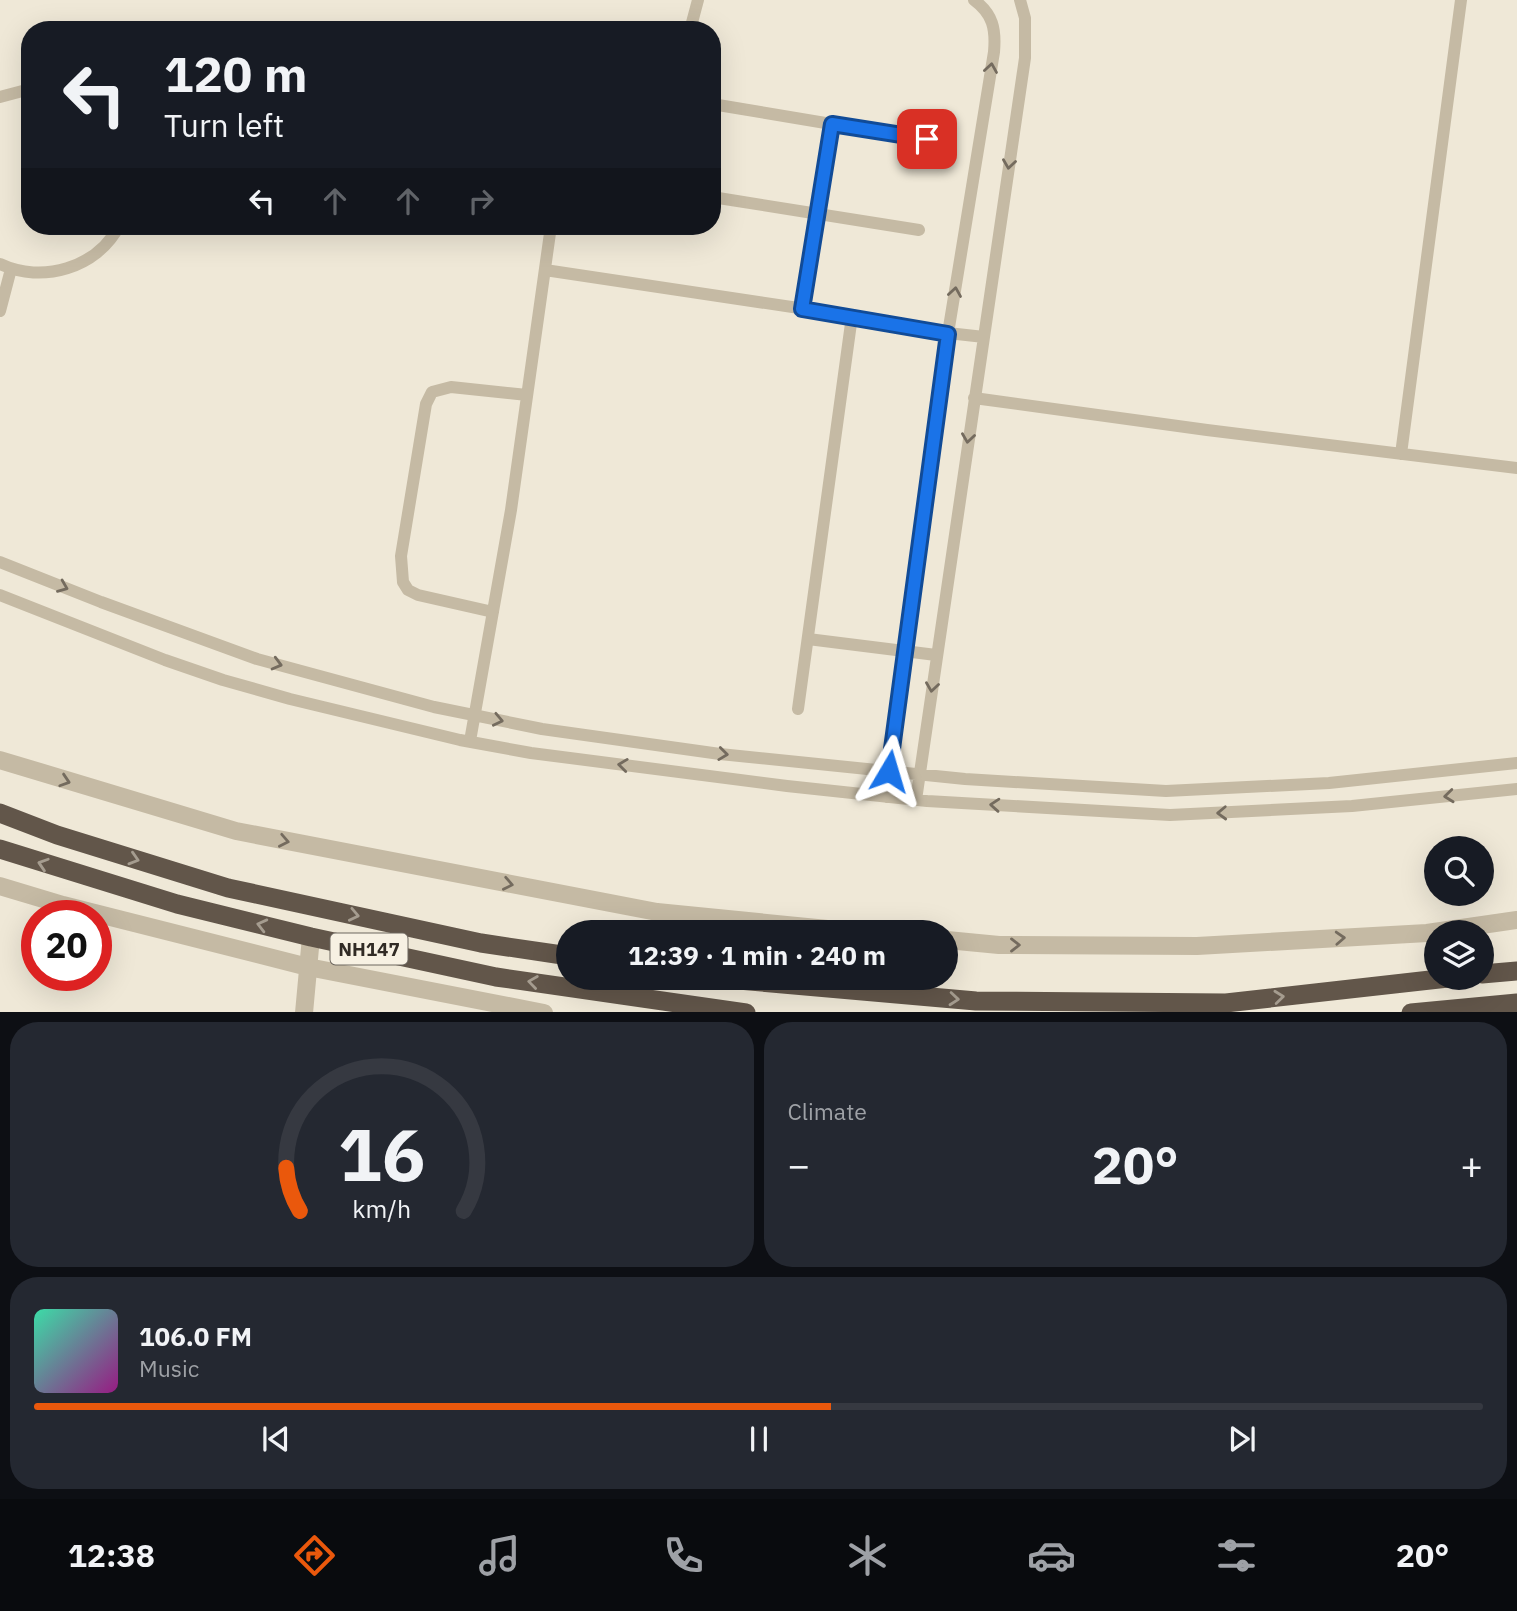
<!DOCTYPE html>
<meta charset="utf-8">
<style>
body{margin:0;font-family:"IBM Plex Sans",sans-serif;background:#242831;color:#f1f3f6;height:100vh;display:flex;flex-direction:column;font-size:26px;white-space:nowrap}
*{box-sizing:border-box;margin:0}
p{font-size:23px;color:#9ea1a6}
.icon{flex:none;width:38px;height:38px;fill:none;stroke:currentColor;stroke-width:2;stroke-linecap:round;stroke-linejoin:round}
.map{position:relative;height:1012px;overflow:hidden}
.panel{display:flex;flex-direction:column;gap:10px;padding:10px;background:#0d0f14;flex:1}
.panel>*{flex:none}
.guide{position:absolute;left:21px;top:21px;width:700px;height:214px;border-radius:28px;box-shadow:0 7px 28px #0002;background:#171b24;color:#f1f3f6;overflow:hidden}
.controls{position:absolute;left:1424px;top:836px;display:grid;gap:14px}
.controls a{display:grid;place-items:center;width:70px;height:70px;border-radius:50%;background:#171b24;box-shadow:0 7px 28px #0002;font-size:35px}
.speed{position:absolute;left:21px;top:900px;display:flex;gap:14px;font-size:35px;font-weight:700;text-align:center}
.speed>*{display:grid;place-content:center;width:91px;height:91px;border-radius:50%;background:#171b24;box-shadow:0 7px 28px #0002;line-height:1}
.speed .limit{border:10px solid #d22;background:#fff;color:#111}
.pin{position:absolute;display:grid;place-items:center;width:60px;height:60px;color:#fff;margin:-30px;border-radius:14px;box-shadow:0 4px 10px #0006}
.me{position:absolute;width:77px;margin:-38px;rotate:7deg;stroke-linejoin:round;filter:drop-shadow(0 0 5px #0008)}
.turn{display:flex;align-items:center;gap:24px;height:147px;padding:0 28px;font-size:32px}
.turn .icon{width:91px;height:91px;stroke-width:2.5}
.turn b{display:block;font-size:49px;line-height:60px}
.lanes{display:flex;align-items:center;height:66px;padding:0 28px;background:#0003;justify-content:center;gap:35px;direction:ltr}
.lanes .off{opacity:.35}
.big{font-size:52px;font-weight:700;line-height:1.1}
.panel .card{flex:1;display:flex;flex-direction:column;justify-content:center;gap:10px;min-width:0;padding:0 24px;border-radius:28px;background:#242831}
.panel .dial{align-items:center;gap:0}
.dial svg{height:182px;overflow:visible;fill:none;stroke:#363941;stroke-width:7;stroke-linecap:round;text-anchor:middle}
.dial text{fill:#f1f3f6;stroke:none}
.song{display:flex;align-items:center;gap:21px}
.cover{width:84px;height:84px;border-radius:10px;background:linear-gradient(135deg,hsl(160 70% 55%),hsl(310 70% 35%))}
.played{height:7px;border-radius:4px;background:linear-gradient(90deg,#ea580c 55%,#363941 55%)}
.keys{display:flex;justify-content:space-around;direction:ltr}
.heat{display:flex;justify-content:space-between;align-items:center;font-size:38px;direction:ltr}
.panel .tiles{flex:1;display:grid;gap:10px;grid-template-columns:1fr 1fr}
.card:last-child{grid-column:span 2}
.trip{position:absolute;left:556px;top:920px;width:402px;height:70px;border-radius:35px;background:#171b24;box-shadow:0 7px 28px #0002;font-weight:700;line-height:70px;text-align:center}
.dock{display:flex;height:112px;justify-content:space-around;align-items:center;background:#090b0e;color:#9ea1a6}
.dock .icon{width:49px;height:49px}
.dock .active{color:#ea580c}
.dock b{font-size:32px;color:#f1f3f6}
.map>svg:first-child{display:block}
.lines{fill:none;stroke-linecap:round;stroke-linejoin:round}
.service{stroke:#c5baa4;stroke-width:12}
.minor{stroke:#c5baa4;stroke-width:18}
.trunk{stroke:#62564a;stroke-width:19}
.oneway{stroke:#746b5e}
.oneway2{stroke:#a59c8f}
.route-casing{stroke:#114b97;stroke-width:18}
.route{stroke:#1a73e8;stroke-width:12}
.labels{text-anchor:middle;stroke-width:5;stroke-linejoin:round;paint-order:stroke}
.shield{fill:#f7f1e3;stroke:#6c665e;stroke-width:2}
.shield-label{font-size:19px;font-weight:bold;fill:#312b25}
</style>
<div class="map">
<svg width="1517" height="1013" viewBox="0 0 1517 1013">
<rect width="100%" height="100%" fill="#efe8d7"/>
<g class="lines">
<path class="service" d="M690 30 698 0
M0 97 30 89
M712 104 927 140
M712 197 919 230
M0 264C42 284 97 268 119 226
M545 270 852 316 948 333 984 337
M802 309 832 124
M0 311 11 269
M974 398 1207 430 1517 468
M1401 454 1461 0
M0 562 101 602 257 659 434 707 542 729 720 754 965 779 1166 791 1329 783 1517 763
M0 595 165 660 223 680 290 699 460 740 531 753 787 786 927 801 1170 815 1352 806 1517 789
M493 612 418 595 408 590 403 582 401 556 426 404 432 392 451 387 527 395
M808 639 936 655
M798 709 852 316
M470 741 511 510 551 226
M886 797 943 364 994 52C996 29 993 14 974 0
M916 800 1025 58V18L1020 0"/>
<path class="minor" d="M0 760 236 831 657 912 868 933
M0 886 63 905 308 967 544 1013
M947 940 999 945 1197 946 1427 933 1517 920
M304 1013 311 937"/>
<path class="trunk" d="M0 813 57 835 228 888 481 943 569 956
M0 849 177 904 311 937 496 977 746 1013
M1482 974 1517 971
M715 978 976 1001 1226 1003 1448 978
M1411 1013 1517 1003"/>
</g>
<defs><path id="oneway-chevron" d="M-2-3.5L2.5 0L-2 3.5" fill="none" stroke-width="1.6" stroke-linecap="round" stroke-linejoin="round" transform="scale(1.75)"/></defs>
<g class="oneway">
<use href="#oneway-chevron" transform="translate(991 68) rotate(-81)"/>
<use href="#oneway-chevron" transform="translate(1009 164) rotate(98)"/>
<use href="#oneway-chevron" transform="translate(955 292) rotate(-81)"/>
<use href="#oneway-chevron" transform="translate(968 438) rotate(98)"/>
<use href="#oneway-chevron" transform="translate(63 587) rotate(22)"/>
<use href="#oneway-chevron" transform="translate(277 664) rotate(15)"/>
<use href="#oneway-chevron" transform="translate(932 687) rotate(98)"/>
<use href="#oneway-chevron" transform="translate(498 720) rotate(12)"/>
<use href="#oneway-chevron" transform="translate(723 754) rotate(7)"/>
<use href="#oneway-chevron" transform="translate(623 765) rotate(-173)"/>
<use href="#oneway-chevron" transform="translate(65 781) rotate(18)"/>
<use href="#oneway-chevron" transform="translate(1449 796) rotate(174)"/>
<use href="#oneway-chevron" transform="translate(995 805) rotate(-176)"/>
<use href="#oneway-chevron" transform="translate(1222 813) rotate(178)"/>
<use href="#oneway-chevron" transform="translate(284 841) rotate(11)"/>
<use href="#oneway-chevron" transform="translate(508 884) rotate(11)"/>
<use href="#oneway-chevron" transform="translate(1340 938) rotate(-3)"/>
<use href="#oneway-chevron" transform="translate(1015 945)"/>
</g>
<g class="oneway2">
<use href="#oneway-chevron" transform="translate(134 859) rotate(17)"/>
<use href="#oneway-chevron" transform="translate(43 864) rotate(-162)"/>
<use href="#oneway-chevron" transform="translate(354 915) rotate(12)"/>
<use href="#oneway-chevron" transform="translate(262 925) rotate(-166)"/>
<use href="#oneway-chevron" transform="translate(533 982) rotate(-172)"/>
<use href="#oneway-chevron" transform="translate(1279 997) rotate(-6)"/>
<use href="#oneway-chevron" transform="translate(954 999) rotate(5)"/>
</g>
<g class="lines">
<defs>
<path id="route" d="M889 771 948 334 802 309 832 124 927 139"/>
</defs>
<use href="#route" class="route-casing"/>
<use href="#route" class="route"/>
</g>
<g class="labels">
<rect class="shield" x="330.5" y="933.5" width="77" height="31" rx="5"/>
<g class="shield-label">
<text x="369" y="956">NH147</text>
</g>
</g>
</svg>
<div class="controls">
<a><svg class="icon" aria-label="search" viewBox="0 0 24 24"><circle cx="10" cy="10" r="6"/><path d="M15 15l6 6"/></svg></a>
<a><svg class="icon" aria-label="layers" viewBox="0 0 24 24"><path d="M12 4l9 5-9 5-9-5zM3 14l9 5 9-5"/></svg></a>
</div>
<div class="speed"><div class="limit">20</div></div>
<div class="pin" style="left:927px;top:139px;background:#d93025"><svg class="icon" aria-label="arrive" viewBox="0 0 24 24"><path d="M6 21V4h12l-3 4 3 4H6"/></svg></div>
<svg class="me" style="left:889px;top:771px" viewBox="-20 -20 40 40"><path d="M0-17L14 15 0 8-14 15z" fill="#1a73e8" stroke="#fff" stroke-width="4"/></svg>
<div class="trip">12:39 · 1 min · 240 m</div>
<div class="guide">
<div class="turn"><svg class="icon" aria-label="left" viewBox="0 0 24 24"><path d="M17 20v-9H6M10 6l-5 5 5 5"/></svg><div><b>120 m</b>Turn left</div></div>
<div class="lanes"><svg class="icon" aria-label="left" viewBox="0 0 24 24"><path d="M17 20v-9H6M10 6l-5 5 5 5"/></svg><svg class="icon off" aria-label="ahead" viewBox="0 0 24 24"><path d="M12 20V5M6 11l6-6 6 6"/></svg><svg class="icon off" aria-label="ahead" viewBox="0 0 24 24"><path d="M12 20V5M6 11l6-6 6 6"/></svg><svg class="icon off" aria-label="right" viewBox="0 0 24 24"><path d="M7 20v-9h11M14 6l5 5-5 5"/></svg></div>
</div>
</div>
<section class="panel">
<div class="tiles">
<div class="card dial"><svg viewBox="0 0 100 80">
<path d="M14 69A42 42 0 1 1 86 69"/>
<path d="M14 69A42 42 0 0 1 8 50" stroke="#ea580c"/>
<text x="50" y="56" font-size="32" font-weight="700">16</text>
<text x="50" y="72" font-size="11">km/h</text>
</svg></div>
<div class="card"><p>Climate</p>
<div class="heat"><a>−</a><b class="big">20°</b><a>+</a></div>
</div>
<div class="card">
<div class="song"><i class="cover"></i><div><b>106.0 FM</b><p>Music</p></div></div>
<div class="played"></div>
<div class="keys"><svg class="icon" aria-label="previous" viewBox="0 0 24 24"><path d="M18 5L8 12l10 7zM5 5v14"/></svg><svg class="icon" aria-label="pause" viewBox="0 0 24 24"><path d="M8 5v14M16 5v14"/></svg><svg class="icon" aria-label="next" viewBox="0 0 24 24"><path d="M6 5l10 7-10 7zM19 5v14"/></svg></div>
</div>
</div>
</section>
<nav class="dock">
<b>12:38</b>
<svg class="icon active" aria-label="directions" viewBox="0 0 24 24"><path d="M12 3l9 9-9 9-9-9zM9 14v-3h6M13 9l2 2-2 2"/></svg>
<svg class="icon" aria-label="music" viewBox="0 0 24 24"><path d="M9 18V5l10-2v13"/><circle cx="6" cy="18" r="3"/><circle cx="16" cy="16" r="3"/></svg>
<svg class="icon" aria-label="phone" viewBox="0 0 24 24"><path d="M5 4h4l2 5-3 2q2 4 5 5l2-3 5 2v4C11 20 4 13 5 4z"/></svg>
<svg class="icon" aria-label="climate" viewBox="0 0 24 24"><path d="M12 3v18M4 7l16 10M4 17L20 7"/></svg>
<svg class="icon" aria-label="car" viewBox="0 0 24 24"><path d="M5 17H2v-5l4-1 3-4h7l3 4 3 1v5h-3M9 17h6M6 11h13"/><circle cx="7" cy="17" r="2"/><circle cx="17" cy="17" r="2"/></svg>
<svg class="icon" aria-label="filters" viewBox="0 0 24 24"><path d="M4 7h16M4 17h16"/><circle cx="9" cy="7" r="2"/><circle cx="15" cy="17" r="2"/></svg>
<b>20°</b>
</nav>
